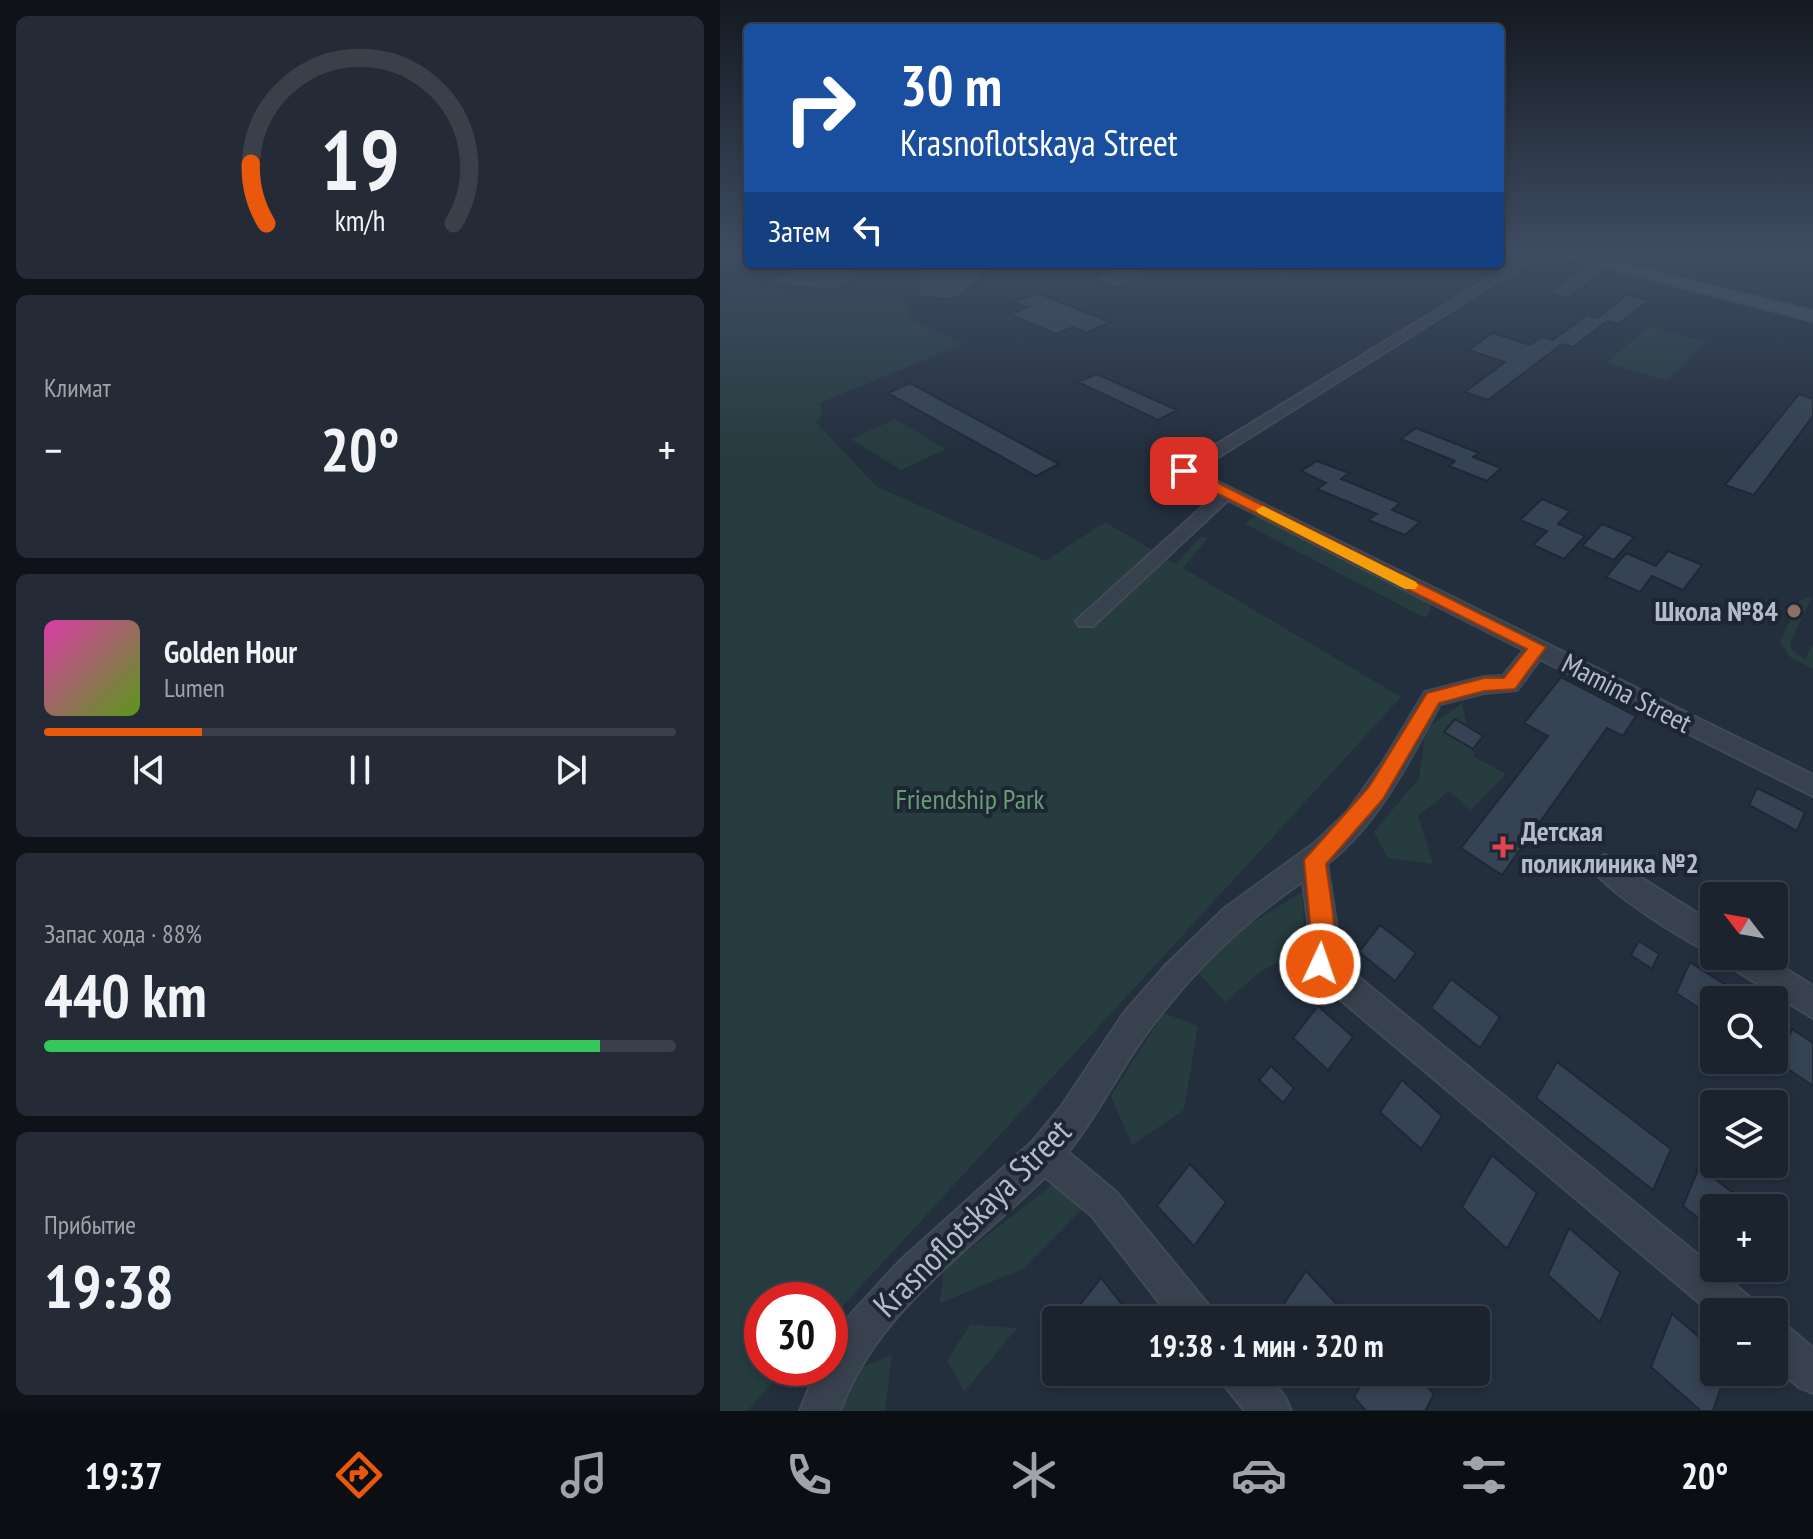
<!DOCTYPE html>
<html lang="ru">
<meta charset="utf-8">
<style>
body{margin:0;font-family:"PT Sans Narrow",sans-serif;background:#242b36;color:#f1f3f6;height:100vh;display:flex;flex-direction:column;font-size:30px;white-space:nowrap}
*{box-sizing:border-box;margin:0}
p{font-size:26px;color:#a0a4aa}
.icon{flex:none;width:44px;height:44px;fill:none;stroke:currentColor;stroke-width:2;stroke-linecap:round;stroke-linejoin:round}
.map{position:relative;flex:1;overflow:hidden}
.side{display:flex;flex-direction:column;gap:16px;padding:16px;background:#0f1319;width:720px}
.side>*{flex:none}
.banner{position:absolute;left:24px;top:24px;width:760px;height:244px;border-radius:8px;box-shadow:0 4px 12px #0003,0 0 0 2px #39404a;background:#1a4fa0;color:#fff;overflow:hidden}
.needle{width:52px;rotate:301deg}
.buttons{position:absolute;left:980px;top:882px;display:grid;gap:16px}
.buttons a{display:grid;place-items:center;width:88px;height:88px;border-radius:8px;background:#1b232e;box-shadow:0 4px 12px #0003,0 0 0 2px #39404a;font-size:40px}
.speed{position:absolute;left:24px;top:1282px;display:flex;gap:16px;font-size:40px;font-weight:700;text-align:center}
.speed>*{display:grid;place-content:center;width:104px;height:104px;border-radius:50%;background:#1b232e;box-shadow:0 4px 12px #0003,0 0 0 2px #39404a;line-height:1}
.speed .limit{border:12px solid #d22;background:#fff;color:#111}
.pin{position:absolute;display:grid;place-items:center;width:68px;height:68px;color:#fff;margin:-34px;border-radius:16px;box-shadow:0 4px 12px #0006}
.me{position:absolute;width:88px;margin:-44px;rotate:3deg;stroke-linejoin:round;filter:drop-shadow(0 0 6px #0008)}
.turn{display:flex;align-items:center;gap:28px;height:168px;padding:0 24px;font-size:36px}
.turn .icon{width:104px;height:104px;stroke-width:2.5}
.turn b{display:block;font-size:56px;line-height:68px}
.then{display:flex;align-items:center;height:76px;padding:0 24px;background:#0003;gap:16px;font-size:30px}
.big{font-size:60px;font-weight:700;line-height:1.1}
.side .card{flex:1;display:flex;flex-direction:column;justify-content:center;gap:12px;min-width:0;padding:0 28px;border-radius:12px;background:#242b36}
.side .dial{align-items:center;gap:0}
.dial svg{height:208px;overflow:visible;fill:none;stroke:#39404a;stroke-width:7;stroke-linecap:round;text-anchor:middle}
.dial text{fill:#f1f3f6;stroke:none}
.song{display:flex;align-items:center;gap:24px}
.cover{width:96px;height:96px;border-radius:12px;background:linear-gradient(135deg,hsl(320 70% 55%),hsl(90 70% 35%))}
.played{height:8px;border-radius:4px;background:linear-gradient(90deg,#ea580c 25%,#39404a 25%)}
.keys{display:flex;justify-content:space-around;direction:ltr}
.heat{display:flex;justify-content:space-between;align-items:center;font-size:44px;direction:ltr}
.charge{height:12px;border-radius:6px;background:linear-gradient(90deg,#34c759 88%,#39404a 0)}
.trip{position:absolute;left:322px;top:1306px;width:448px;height:80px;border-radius:8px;background:#1b232e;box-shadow:0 4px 12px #0003,0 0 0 2px #39404a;font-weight:700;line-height:80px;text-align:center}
.tab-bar{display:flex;height:128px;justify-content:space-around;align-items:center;background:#0b0e12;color:#a0a4aa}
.tab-bar .icon{width:56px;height:56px}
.tab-bar .active{color:#ea580c}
.tab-bar b{font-size:36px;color:#f1f3f6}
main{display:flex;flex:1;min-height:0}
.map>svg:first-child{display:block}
.green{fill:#263c3f}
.building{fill:#364354;stroke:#1f2835;stroke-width:2}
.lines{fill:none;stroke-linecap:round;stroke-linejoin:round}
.street-casing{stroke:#414a57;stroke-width:4}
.secondary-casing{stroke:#414a57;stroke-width:4}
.street{fill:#38414e;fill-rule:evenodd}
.secondary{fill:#465061;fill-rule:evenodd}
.route{fill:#ea580c;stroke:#983908;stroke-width:2}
.slow{fill:#f59e0b}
.education-dot{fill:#8d6e63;stroke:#1d2633;stroke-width:3}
.health-dot{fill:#e0444e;stroke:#1d2633;stroke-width:3}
.labels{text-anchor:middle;stroke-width:8;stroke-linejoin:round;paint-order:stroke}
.poi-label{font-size:28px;font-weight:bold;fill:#b4bcc9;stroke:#1d2633;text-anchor:end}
.street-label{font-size:28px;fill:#b4bcc9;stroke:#1d2633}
.park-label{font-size:28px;fill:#6b9a76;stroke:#1d2633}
.near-street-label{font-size:34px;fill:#b4bcc9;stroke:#1d2633}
</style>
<main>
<section class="side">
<div class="card dial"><svg viewBox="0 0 100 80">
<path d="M14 69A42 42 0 1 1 86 69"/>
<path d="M14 69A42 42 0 0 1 8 46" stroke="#ea580c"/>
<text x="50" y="56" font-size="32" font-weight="700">19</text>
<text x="50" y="72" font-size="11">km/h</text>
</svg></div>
<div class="card"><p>Климат</p>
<div class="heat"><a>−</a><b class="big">20°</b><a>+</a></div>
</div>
<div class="card">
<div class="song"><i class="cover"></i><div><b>Golden Hour</b><p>Lumen</p></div></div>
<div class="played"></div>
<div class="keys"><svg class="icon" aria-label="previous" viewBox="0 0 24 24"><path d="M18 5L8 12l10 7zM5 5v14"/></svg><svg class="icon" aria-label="pause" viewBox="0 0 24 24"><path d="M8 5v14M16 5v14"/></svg><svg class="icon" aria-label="next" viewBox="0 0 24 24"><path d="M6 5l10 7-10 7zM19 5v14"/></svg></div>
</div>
<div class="card"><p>Запас хода · 88%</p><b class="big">440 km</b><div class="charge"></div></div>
<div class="card"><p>Прибытие</p><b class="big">19:38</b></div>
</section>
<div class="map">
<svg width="1093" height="1411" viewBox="0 0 1093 1411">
<rect width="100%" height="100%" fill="#242f3e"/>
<path class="green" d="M515 264H573L591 270 564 281Z
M22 290 181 300 194 321 243 344 100 403 103 415 96 422 157 487 326 561 385 522 456 564 481 536 488 538 463 568 681 697 110 1320V1300H42V1368H66L27 1411H0V294Z
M929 326 986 342 947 381 887 363Z
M175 419 226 449 181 470 131 439Z
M533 517H544L709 602 711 611 705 618 525 524Z
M1093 595 1070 643 1073 651 1085 659 1093 644V669L1070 657 1060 642 1079 601Z
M742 703 754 757 786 774 751 810 729 791 698 816 713 864 668 858 654 832 699 778 706 729Z
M582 892 586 949 541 971 505 1002 478 972 525 927Z
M444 1013 478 1026 464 1110 412 1145 391 1096Z
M332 1185 365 1206 303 1269 220 1303 224 1269Z
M250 1325 297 1328 244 1392 227 1360Z
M172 1355 165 1411H122L127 1373Z"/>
<path class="building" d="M199 264H275L239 297 229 299 198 296Z
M406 264 434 273 399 288 372 277Z
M78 265 144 270 115 290 46 284Z
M867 265 896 273H882L848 298 827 292Z
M318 293 390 322 366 333 353 327 336 334 290 314 307 307 294 302Z
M908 294 929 300 899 324 887 321 853 347 842 344 768 400 745 392 785 362 748 350 773 333 810 345 821 337 833 340 867 315 878 318Z
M377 374 379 375 457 410 438 420 358 382Z
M190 383 225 402 339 464 316 476 168 393Z
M1079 394 1093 399V416L1034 495 1005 485Z
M696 428 759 453 753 457 781 468 767 481 729 466 735 461 681 439Z
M597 461 629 473 621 479 680 503 672 510 700 522 685 535 648 520 657 514 597 489 606 483 581 471Z
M822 499 850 511 838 524 865 536 844 559 813 545 827 531 800 520Z
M882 524 914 537 894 560 862 546Z
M948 551 982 565 963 590 932 576 920 592 886 577 906 553 936 566Z
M841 677 916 716 903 736 887 728 782 875 741 848 828 736 804 723Z
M735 719 763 736 753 749 724 732Z
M1037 788 1085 812 1077 831 1029 805Z
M660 925 696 953 675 981 639 952Z
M919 941 939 954 932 969 911 955Z
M970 962 1029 1000H994V1018L956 993Z
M731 979 780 1017 760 1048 711 1008Z
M598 1006 633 1037 608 1070 573 1038Z
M1072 1029 1093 1043V1086L1059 1063Z
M837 1062 951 1149 933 1190 816 1098Z
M551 1066 574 1088 563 1103 539 1080Z
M682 1080 722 1116 701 1149 660 1112Z
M772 1155 817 1193 787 1249 742 1207Z
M470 1164 506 1202 474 1246 437 1206Z
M979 1167 1033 1208H994V1230L963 1206Z
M849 1228 900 1272 880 1322 828 1275Z
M586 1271 623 1311 617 1320H553Z
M381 1278 414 1320H348Z
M952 1314 994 1350V1372H1006L993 1411H981L931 1367Z
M648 1372H693L714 1394 705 1411H646L634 1397Z"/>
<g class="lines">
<defs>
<path id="street" d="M809 254H821L476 471 1093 775V796L820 659 797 690 764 693 720 704C689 761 659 823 607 864L616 922 615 958 1032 1299 1038 1312H994V1315L590 974 586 964 588 922 583 881C523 922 469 975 426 1034 398 1072 378 1115 348 1152L396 1192 490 1307 496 1320H453L372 1216 325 1177C252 1249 156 1311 120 1411H80L97 1368H110V1343L132 1313 180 1261 312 1142 341 1107 404 1013 445 966 505 908 596 842 628 811 663 762 705 692 764 677 783 676 804 650 508 500 373 626H359L356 621 490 500 486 496 490 491 458 474V468Z
M885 855 994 924V954C969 944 882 889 872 867L876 859Z
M1005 956H1045L1093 986V1018L1009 966Z
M1054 1322 1068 1327 1093 1348V1393L1079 1387 1054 1366Z
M499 1372H544L565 1397 571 1411H525L505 1386Z"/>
<path id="secondary" d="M836 254H860L1093 311V321Z"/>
</defs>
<use href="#street" class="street-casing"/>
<use href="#secondary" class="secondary-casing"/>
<use href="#street" class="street"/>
<use href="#secondary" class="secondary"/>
</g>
<linearGradient id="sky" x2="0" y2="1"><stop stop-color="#141a22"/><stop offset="0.56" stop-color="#3f4d63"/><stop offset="1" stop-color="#3f4d63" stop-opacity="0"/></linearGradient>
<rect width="1093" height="452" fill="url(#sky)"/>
<path class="route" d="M459 468H468L826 647 795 689 764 691 719 703 663 799 606 864C610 897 621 941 608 973L600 976 591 973 588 964 590 922 584 860 649 787 707 693 764 678H784L807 649 459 474Z"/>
<path class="slow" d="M543 506 696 582 698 585 696 589H685L538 513 536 510Z"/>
<circle class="education-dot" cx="1074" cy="611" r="8"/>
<path class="health-dot" d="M779 835h8v8h8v8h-8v8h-8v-8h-8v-8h8z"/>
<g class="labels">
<g class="poi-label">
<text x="1058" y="621">Школа №84</text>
<text x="801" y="841" text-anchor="start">Детская<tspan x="801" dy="32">поликлиника №2</tspan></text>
</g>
<g class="street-label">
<text transform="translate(907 693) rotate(27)" y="10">Mamina Street</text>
</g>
<g class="park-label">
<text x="250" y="809">Friendship Park</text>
</g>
<g class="near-street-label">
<text transform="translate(252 1218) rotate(-45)" y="12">Krasnoflotskaya Street</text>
</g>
</g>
</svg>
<div class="buttons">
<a><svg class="needle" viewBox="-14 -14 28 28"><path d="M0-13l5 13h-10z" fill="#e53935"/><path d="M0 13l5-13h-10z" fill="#a0a4aa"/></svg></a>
<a><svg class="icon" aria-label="search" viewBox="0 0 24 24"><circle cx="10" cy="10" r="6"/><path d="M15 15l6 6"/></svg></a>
<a><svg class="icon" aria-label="layers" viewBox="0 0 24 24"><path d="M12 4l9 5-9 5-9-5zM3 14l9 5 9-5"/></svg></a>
<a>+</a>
<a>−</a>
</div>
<div class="speed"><div class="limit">30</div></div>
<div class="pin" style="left:464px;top:471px;background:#d93025"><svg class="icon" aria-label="arrive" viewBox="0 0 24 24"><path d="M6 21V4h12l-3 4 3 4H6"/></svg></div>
<svg class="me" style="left:600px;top:964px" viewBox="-20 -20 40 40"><circle r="17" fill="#ea580c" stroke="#fff" stroke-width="3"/><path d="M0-11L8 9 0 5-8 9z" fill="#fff"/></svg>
<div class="trip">19:38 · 1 мин · 320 m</div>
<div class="banner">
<div class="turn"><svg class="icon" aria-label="right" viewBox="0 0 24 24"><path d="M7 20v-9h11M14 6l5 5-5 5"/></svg><div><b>30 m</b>Krasnoflotskaya Street</div></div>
<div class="then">Затем<svg class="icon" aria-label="left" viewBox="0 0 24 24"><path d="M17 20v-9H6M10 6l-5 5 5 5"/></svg></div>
</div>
</div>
</main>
<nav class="tab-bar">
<b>19:37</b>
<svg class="icon active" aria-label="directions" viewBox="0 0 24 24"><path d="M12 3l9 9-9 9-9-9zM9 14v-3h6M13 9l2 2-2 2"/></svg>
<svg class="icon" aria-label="music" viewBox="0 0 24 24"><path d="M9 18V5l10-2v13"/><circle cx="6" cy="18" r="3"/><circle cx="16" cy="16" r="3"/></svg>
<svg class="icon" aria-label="phone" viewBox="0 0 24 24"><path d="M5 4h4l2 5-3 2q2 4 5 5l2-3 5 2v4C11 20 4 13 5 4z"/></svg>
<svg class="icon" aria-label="climate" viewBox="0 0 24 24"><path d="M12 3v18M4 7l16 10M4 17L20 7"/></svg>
<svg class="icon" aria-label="car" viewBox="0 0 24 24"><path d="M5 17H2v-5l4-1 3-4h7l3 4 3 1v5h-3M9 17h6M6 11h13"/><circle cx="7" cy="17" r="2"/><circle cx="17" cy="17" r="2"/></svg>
<svg class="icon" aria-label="filters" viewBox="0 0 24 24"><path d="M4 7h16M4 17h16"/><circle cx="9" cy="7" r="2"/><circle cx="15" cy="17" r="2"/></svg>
<b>20°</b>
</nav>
